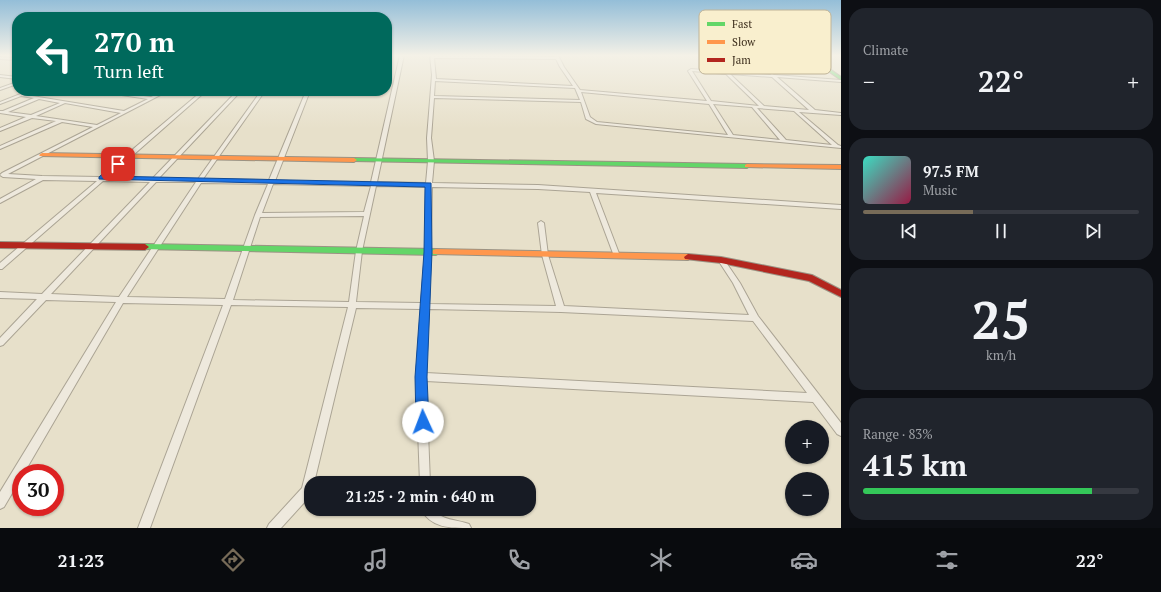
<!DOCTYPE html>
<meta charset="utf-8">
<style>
body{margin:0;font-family:"PT Serif",serif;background:#20242c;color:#f1f3f6;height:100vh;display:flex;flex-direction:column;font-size:15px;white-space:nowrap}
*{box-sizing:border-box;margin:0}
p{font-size:13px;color:#9ea1a6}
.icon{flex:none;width:22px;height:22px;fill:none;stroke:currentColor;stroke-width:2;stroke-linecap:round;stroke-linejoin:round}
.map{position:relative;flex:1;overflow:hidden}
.sheet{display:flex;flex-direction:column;gap:8px;padding:8px;background:#0d0f14;width:320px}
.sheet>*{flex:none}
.hud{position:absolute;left:12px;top:12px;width:380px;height:84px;border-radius:16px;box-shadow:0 1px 3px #0004;background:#00695c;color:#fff;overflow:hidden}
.buttons{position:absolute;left:785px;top:420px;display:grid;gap:8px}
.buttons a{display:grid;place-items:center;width:44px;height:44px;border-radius:50%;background:#171b24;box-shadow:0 1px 3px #0004;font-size:20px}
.speed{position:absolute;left:12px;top:464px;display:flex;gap:8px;font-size:20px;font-weight:700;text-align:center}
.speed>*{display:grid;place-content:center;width:52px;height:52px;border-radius:50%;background:#171b24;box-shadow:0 1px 3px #0004;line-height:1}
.speed .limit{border:6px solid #d22;background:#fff;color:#111}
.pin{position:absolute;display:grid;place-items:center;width:34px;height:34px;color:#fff;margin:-17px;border-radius:8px;box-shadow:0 2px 6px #0006}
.me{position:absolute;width:44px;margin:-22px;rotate:358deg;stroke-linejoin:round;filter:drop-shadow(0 0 3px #0008)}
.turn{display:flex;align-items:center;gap:14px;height:84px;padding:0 16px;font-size:18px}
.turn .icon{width:52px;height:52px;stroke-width:2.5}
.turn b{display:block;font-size:28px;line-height:34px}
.big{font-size:30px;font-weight:600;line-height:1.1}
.sheet .tile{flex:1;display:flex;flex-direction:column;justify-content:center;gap:6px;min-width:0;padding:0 14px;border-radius:16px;background:#20242c}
.sheet .dial{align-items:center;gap:0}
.dial b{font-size:52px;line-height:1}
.song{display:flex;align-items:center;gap:12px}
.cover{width:48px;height:48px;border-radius:6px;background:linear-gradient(135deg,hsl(170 70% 55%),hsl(340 70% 35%))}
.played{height:4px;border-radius:2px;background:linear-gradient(90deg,#776b58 40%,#363941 40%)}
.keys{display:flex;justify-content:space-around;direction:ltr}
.heat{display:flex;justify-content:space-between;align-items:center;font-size:22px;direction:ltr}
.charge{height:6px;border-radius:3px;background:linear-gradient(90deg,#34c759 83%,#363941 0)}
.trip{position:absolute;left:304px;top:476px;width:232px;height:40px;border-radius:16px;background:#171b24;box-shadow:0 1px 3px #0004;font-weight:600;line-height:40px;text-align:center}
.tab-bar{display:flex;height:64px;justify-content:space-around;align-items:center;background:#090b0e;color:#9ea1a6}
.tab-bar .icon{width:28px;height:28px}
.tab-bar .active{color:#776b58}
.tab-bar b{font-size:18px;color:#f1f3f6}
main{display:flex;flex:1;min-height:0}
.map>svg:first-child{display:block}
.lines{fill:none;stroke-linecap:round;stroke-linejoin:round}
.street-casing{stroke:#aba494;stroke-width:2}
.fast-casing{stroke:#9b9384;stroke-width:2}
.slow-casing{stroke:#9b9384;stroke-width:2}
.jam-casing{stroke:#9b9384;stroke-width:2}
.street{fill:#eee9dd;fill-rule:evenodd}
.fast{fill:#63d668;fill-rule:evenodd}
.slow{fill:#ff974d;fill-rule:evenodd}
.jam{fill:#b3261e;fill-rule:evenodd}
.route{fill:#1a73e8;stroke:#114b97}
.key{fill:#f9efce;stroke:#c0b498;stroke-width:1}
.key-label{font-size:11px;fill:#3b2c1b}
</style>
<main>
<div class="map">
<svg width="841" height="528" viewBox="0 0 841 528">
<rect width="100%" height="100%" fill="#e7e0ca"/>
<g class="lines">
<defs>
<path id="street" d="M400 55H404L377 182 426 183 428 161 427 138 432 75 430 55 555 57V55H558L564 67 580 90 707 101 688 71 691 69 729 72 713 58 714 56 733 72 770 75 772 74 774 75 841 80V82L777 77 815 110 841 113V115L799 112 838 145 841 146V148L596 124 586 119 581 102 434 98 431 138 434 161 432 183 538 185 841 205V209L596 193 620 256 617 258 614 256 590 192 538 189 432 187 431 252 429 304 556 306 542 255 538 223 541 221 544 223 548 255 564 306 749 315 733 283 718 260 721 258H723L740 283 758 316 841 423V436L837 434 813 402 426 381 430 483H420L416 377 421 309 356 308 314 483H311V495L281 528H267L269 524 302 488 348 307 231 305 150 528H138L223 305 123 303 24 473H21V478L4 507 0 509V492L116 302 46 300 3 345 0 346V338L37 299 0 298V292L42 294 150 182 103 181 2 269H0V263L97 181 43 180 0 203V199L36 179 3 177 0 175 2 173 93 127 62 122 0 149V146L56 121 32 118 0 131V128L26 117 0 113V111H3L34 98 21 96 0 104V102L28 91H34L26 95 124 111 148 99 95 91H106L151 97 163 91H168L8 174 42 176 100 177 202 91H206L107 178H153L237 91H241L159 178 198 179 261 91H265L203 179 269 180 306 91H310L275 181 371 182ZM434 58 556 59 560 67 573 86 436 79ZM692 71 726 74 759 106 711 101ZM730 74 772 77 809 110 764 106ZM435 81 575 88 580 100 434 96ZM581 92 709 104 728 135 597 122 590 117ZM39 99 60 103 31 115 8 112ZM65 103 121 113 97 125 36 116ZM713 104 752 107 780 140 733 135ZM757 108 794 111 832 145 786 140ZM156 182H196L119 297 51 294ZM201 183 268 184 255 215 225 299 127 297ZM273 184 371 186 364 212 262 213ZM376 186 426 187 425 252 421 303 356 302 362 251ZM364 216 356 251 349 302 233 300 260 217ZM429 309 561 312 753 321 807 393 426 373Z
M0 57 17 58V60L0 59Z
M0 75 17 77V79L0 77Z
M17 82V84L0 90V88Z
M421 509H433C442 521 456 519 469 524L471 528C449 528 431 528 421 509Z"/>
<path id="fast" d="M810 55 841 77V80L805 55Z
M354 158 747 164 750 166 747 168 352 161 351 160Z
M145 244 436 249 440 252 436 255 142 249 141 247Z"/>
<path id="slow" d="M42 153 354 158 357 160 354 162 40 156 39 155Z
M747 164 841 165V169L745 167V165Z
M436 249 688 254 692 257 688 260 433 254 432 252 433 250Z"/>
<path id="jam" d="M0 242 145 244 149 247 145 250 0 248Z
M688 254 721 257 812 275 841 290V297L809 281 721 263 685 259 684 257Z"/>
</defs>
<use href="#street" class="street-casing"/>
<use href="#fast" class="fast-casing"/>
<use href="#slow" class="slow-casing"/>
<use href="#jam" class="jam-casing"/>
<use href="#street" class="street"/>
<use href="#fast" class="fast"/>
<use href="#slow" class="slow"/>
<use href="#jam" class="jam"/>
</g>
<linearGradient id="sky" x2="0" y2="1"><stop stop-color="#94bed8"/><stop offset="0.43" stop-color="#f4f1e7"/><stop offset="1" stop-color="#f4f1e7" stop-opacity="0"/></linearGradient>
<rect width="841" height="129" fill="url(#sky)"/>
<path class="route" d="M116 162 122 164 108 176 431 183 432 252 427 377 429 422 427 426 423 428 418 426 416 422 415 377 424 252 425 187 99 179V177Z"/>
<rect x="699" y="10" width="132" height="64" rx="6" class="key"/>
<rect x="707" y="22" width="18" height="4" fill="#63d668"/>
<rect x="707" y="40" width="18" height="4" fill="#ff974d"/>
<rect x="707" y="58" width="18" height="4" fill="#b3261e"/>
<g class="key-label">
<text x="732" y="28">Fast</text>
<text x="732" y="46">Slow</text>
<text x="732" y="64">Jam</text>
</g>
</svg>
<div class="buttons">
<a>+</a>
<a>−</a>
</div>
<div class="speed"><div class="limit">30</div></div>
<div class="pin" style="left:118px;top:164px;background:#d93025"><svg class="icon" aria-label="arrive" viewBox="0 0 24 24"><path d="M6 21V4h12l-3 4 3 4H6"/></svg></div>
<svg class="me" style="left:423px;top:422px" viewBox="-20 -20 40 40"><circle r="19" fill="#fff"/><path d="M0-13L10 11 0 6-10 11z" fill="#1a73e8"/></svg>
<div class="trip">21:25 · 2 min · 640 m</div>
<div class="hud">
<div class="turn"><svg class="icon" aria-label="left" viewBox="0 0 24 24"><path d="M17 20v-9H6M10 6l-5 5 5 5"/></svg><div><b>270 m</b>Turn left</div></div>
</div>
</div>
<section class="sheet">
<div class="tile"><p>Climate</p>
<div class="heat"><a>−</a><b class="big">22°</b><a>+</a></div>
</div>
<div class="tile">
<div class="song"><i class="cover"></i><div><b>97.5 FM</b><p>Music</p></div></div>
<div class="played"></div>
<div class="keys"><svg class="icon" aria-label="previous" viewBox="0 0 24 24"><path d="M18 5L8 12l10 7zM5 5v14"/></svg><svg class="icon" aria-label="pause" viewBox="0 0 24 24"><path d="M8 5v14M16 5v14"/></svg><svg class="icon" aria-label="next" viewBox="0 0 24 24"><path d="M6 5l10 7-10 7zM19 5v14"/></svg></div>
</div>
<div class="tile dial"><b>25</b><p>km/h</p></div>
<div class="tile"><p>Range · 83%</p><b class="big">415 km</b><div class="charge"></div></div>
</section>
</main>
<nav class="tab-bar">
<b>21:23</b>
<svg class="icon active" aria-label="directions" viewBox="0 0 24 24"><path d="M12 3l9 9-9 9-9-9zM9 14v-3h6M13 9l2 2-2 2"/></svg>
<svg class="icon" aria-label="music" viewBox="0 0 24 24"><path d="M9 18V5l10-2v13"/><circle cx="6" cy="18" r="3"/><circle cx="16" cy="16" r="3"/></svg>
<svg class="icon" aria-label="phone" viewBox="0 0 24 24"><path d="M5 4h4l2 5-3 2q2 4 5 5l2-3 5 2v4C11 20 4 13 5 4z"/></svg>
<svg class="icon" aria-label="climate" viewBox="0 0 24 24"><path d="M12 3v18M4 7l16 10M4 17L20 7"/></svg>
<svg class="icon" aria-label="car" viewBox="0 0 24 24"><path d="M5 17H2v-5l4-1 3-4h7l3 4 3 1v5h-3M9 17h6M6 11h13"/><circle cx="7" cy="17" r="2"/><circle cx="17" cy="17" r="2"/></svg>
<svg class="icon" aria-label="filters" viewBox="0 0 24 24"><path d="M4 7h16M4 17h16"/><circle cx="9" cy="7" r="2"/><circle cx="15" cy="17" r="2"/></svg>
<b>22°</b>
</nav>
